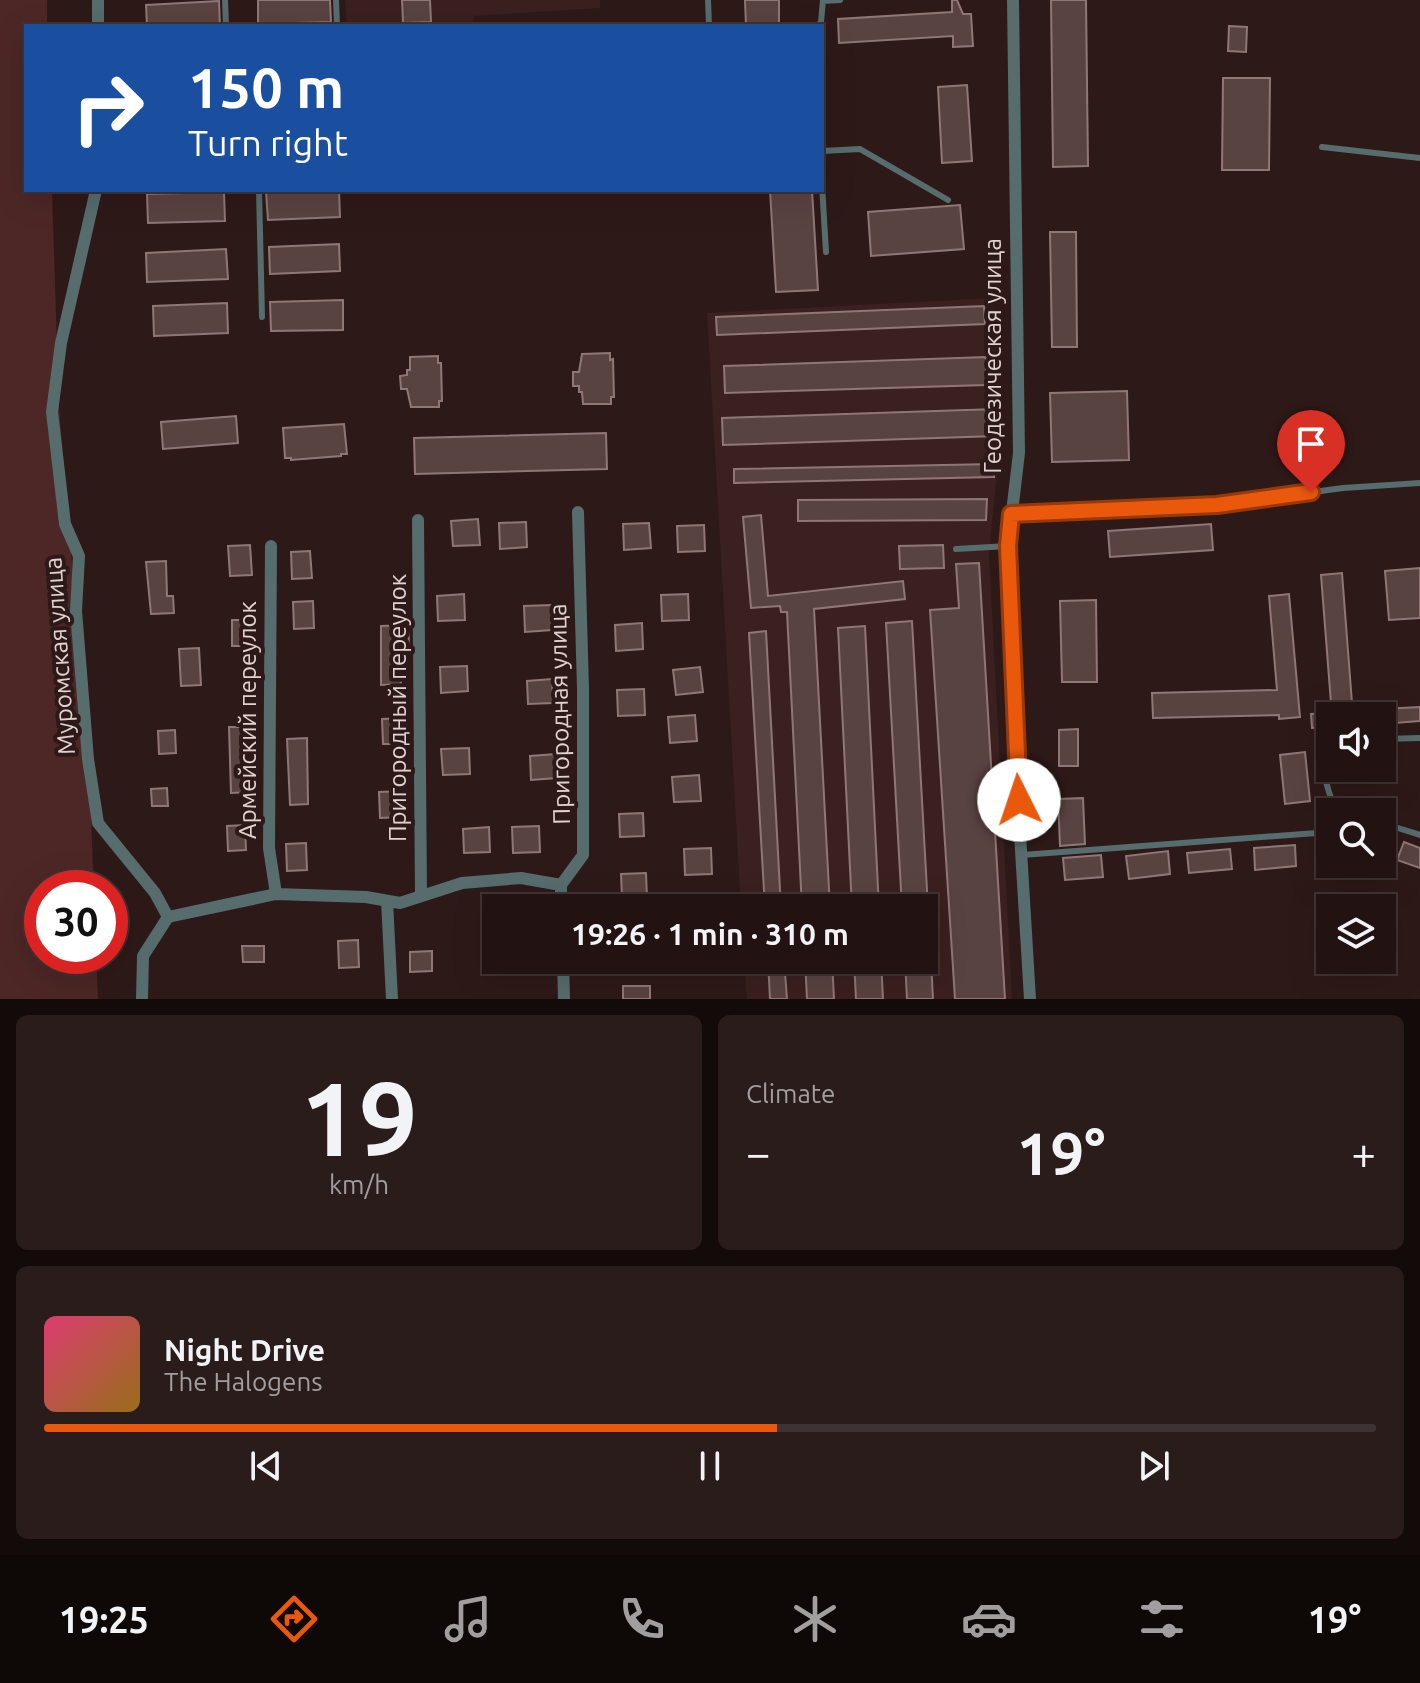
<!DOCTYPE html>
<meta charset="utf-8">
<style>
body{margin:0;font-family:Ubuntu,sans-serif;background:#2a1c1b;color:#f1f3f6;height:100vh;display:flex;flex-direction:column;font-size:30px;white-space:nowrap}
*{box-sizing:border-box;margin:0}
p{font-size:26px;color:#a29e9f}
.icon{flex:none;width:44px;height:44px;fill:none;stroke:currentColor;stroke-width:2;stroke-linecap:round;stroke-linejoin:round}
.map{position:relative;height:999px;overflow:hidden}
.sheet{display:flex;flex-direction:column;gap:16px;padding:16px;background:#130a0a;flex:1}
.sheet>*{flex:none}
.top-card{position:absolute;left:24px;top:24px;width:800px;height:168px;border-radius:0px;box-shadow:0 8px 32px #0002,0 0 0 2px #3f3232;background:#1a4fa0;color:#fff;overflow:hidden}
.buttons{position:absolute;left:1316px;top:702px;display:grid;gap:16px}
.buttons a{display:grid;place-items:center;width:80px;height:80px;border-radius:0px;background:#221312;box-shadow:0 8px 32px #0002,0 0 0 2px #3f3232;font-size:40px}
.speed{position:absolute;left:24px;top:870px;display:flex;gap:16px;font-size:40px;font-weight:700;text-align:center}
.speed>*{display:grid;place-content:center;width:104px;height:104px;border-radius:50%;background:#221312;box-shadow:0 8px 32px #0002,0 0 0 2px #3f3232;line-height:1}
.speed .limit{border:12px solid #d22;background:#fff;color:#111}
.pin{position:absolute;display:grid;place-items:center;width:68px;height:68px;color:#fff;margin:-82px -34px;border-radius:50% 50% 50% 0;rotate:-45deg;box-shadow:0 0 8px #0007}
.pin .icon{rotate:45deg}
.me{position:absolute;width:88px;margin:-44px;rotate:356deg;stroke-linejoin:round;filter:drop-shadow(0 0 6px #0008)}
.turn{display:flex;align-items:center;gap:28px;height:168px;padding:0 32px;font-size:36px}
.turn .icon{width:104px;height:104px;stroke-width:2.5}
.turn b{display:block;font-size:56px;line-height:68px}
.big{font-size:60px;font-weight:700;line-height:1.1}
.sheet .card{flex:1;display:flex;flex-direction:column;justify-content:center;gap:12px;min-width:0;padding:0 28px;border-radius:12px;background:#2a1c1b}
.sheet .dial{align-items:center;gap:0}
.dial b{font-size:104px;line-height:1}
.song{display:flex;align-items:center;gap:24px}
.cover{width:96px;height:96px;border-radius:12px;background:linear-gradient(135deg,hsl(340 70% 55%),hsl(40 70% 35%))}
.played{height:8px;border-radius:4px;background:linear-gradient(90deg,#ea580c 55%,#3f3232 55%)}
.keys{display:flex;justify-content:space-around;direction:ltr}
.heat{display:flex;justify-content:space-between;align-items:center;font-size:44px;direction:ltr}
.sheet .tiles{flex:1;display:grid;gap:16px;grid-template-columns:1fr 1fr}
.card:last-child{grid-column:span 2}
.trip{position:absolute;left:482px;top:894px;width:456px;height:80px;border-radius:0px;background:#221312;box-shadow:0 8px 32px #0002,0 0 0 2px #3f3232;font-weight:700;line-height:80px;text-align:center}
.tab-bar{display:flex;height:128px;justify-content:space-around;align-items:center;background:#0e0807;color:#a29e9f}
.tab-bar .icon{width:56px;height:56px}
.tab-bar .active{color:#ea580c}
.tab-bar b{font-size:36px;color:#f1f3f6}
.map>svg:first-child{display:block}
.built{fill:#3a201f}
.green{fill:#4c2726}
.building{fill:#594341;stroke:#907776;stroke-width:2}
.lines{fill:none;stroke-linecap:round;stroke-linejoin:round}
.lane{stroke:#566c6d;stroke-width:6}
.street{stroke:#566c6d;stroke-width:12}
.route-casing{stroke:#983908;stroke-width:20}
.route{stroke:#ea580c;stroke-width:14}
.labels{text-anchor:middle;stroke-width:8;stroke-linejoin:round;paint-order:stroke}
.street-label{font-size:24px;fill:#e0d2d1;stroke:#2d1918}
</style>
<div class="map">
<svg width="1420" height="999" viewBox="0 0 1420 999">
<rect width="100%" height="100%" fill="#2d1918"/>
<path class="built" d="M345 0H600V8L474 16 472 26H347Z
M993 298 1000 443 989 553 1012 999H747L744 960H924V908H741L707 313Z"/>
<path class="green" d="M0 0H47V26H26V190H52L59 407 89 768 94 888H42V956H96L98 999H0Z"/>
<path class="building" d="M258 0H330L331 22 258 24Z
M402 0H430L431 22 403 23Z
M745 0H779V26H746Z
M952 0H957L963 14H971L973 46 953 47V36L839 43 838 19 952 12Z
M1051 0H1086L1088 166 1053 167Z
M219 1 220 26H147L146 5Z
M1229 26 1247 27 1246 52 1228 51Z
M1223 78H1270L1269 170H1222Z
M967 85 972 161 942 163 938 87Z
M339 190 340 217 268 220 266 192Z
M770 190H812L818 290 776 292Z
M224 192 225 221 148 223 147 194Z
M960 205 964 249 871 256 868 212Z
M1050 232H1076L1077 347H1052Z
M339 244 340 271 270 274 269 247Z
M226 249 228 279 147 282 146 253Z
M343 300V330L271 331 270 302Z
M227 303 228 333 154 336 153 306Z
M984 306 985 324 717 335 716 317Z
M610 353V360L613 359 614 397H611V404H583L582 392H579V386H573V372H579L582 354Z
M438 356V363H441L442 401H439V407H411L407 389H401L400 376 407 375V370H410V357Z
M986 357V385L725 393 724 366Z
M1127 391 1129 460 1052 462 1050 393Z
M996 409 997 436 723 445 722 418Z
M236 416 238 443 163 449 161 422Z
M344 424 347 454H341V456L291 460V458H285L283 428Z
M606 433 607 469 415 474 414 438Z
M994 464V477L734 483V469Z
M987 499 986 520 798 521V500Z
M761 515 768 596 903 581 905 599 814 609 830 908H802L787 612H781L780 606 751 608 743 517Z
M478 519 480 545 453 546 451 521Z
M526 522 527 547 500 549 499 523Z
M649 523 651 548 624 550 623 524Z
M1211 524 1213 550 1110 557 1108 531Z
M704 525 705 551 678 552 677 526Z
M250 545 252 575 230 576 228 546Z
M943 545 944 568 900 569 899 546Z
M310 551 312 578 292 579 291 552Z
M166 561 167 596H173L174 613 151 614 146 562Z
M979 563 1005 999H955L930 610 959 608 956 564Z
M1420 568V618L1389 620 1385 571Z
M1342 573 1353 716H1332L1321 575Z
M464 594 465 620 438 621 437 596Z
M688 594 689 620 662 621 661 595Z
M1289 594 1300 717 1279 719V715L1153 718 1152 693 1277 690 1269 596Z
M1096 600 1097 682H1062L1060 601Z
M313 601 314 628 294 629 293 602Z
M551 605 552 630 525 632 524 606Z
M232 620H248L249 646H232Z
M912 621 928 908H902L886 623Z
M642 623 643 649 616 651 615 625Z
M408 625 409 645 399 646 401 684 381 685V626Z
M865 626 879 908H852L838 628Z
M766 631 781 908H765L749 633Z
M199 648 201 685 181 686 179 649Z
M467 666 468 691 441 693 440 667Z
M700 667 703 692 676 695 673 670Z
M552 679 553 703 528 704 527 681Z
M644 689 645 715 618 716 617 690Z
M1420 707V721L1382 724V709Z
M1330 713V727L1312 728 1311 714Z
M695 715 697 741 670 743 668 717Z
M403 718 404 744H383L382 719Z
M229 727H247L246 765H249L251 792 231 793Z
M1078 729V766H1059V730Z
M175 730 176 753 159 754 158 731Z
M307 738 308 804 290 805 287 739Z
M469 748 470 774 443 775 441 749Z
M1305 752 1310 801 1285 804 1280 755Z
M556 754 557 778 531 780 530 756Z
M699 775 701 801 674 802 672 777Z
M167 788 168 806H152L151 789Z
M403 791 404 817 380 818 379 792Z
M1083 798 1085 844 1060 846 1058 799Z
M643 813 644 836 620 837 619 814Z
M245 825 246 850 228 851 227 826Z
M539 826 540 852 513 853 512 827Z
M489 827 490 852 464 853 463 829Z
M1404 842 1420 848V868L1397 860Z
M306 843 307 870 287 871 286 844Z
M1295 845 1296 866 1255 870 1254 848Z
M711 848 712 874 685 875 684 849Z
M1230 849 1232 869 1189 873 1187 853Z
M1168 851 1170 874 1129 879 1126 856Z
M1101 855 1103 877 1065 880 1063 858Z
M646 873 647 897 622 898 621 874Z
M702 895 703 908H676L675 897Z
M358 940 359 967 339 968 338 941Z
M242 946H264V962H243Z
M432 951V971L410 972V952Z
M507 960H540V968L508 970Z
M674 960H698V970L674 972Z
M768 960H784L787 999H770Z
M805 960H832L834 999H807Z
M854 960H881L883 999H856Z
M905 960H931L933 999H907Z
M623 986H650V999H623Z"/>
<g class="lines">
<path class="lane" d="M225 0 226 26
M336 0 337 26
M708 0 709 26
M823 1 840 0
M817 26 821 22 823 0
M1322 147 1420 158
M822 151 860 149 948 200
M822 185 826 252
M259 190 262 317
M1013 514 1217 505 1343 488 1420 483
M956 549 1008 546
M1382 739 1420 738
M1330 746C1320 767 1326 786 1334 806L1345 812
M1382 823 1420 835
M1022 855 1330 832"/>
<path class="street" d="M98 0V26
M1013 0 1019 453 1008 546 1013 718 1030 999
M96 190 61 343 52 412 65 524 79 556 76 611 88 759 98 823 155 893 168 917
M418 520 421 896
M271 546 269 848 276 894
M387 901 392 999
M561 908V885L583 855V689L578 512
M168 917 276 894 366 897 400 903 462 883 521 878 561 885
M563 960 564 999
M142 999 143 956 168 917"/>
</g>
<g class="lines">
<defs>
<path id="route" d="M1019 800 1008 546 1011 514 1217 505 1311 492"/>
</defs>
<use href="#route" class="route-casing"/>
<use href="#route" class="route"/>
</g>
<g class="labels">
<g class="street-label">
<text transform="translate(993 356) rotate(-90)" y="8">Геодезическая улица</text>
<text transform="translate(60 656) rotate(-94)" y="8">Муромская улица</text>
<text transform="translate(398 708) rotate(-90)" y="8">Пригородный переулок</text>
<text transform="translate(560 714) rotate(-91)" y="8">Пригородная улица</text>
<text transform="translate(248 720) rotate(-90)" y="8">Армейский переулок</text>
</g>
</g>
</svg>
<div class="buttons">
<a><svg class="icon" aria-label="sound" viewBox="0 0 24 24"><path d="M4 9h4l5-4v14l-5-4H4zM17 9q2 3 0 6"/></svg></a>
<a><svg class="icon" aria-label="search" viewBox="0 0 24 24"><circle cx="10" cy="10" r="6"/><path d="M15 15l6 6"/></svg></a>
<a><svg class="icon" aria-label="layers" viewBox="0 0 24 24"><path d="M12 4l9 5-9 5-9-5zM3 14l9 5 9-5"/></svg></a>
</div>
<div class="speed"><div class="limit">30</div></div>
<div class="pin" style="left:1311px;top:492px;background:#d93025"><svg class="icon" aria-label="arrive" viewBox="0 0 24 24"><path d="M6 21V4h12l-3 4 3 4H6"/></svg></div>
<svg class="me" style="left:1019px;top:800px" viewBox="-20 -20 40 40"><circle r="19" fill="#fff"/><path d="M0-13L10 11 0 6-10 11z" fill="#ea580c"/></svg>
<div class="trip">19:26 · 1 min · 310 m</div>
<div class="top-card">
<div class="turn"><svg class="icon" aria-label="right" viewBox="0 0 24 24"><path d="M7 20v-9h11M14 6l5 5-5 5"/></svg><div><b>150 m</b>Turn right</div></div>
</div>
</div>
<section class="sheet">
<div class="tiles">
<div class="card dial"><b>19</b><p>km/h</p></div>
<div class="card"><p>Climate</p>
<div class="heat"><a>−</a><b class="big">19°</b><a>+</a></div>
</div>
<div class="card">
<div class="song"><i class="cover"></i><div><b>Night Drive</b><p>The Halogens</p></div></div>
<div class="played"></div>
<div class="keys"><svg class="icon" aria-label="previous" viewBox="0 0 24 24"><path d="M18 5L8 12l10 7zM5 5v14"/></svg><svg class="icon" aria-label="pause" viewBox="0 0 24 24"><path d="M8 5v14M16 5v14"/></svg><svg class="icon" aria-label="next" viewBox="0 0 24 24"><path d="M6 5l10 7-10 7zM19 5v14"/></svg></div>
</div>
</div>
</section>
<nav class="tab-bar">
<b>19:25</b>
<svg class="icon active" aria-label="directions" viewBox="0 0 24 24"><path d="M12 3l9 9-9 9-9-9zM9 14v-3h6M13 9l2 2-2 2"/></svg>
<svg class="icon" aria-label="music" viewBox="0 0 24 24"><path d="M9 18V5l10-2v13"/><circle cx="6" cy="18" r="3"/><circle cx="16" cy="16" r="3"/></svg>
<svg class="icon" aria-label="phone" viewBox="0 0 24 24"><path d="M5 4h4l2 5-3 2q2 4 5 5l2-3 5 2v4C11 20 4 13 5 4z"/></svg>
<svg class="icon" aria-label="climate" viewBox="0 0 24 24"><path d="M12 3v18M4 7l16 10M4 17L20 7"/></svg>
<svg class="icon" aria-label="car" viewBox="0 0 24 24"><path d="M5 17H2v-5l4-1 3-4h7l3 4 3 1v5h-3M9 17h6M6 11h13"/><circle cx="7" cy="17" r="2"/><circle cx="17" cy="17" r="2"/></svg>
<svg class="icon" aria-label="filters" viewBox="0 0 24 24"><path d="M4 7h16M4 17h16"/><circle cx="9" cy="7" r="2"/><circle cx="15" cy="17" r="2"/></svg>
<b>19°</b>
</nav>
